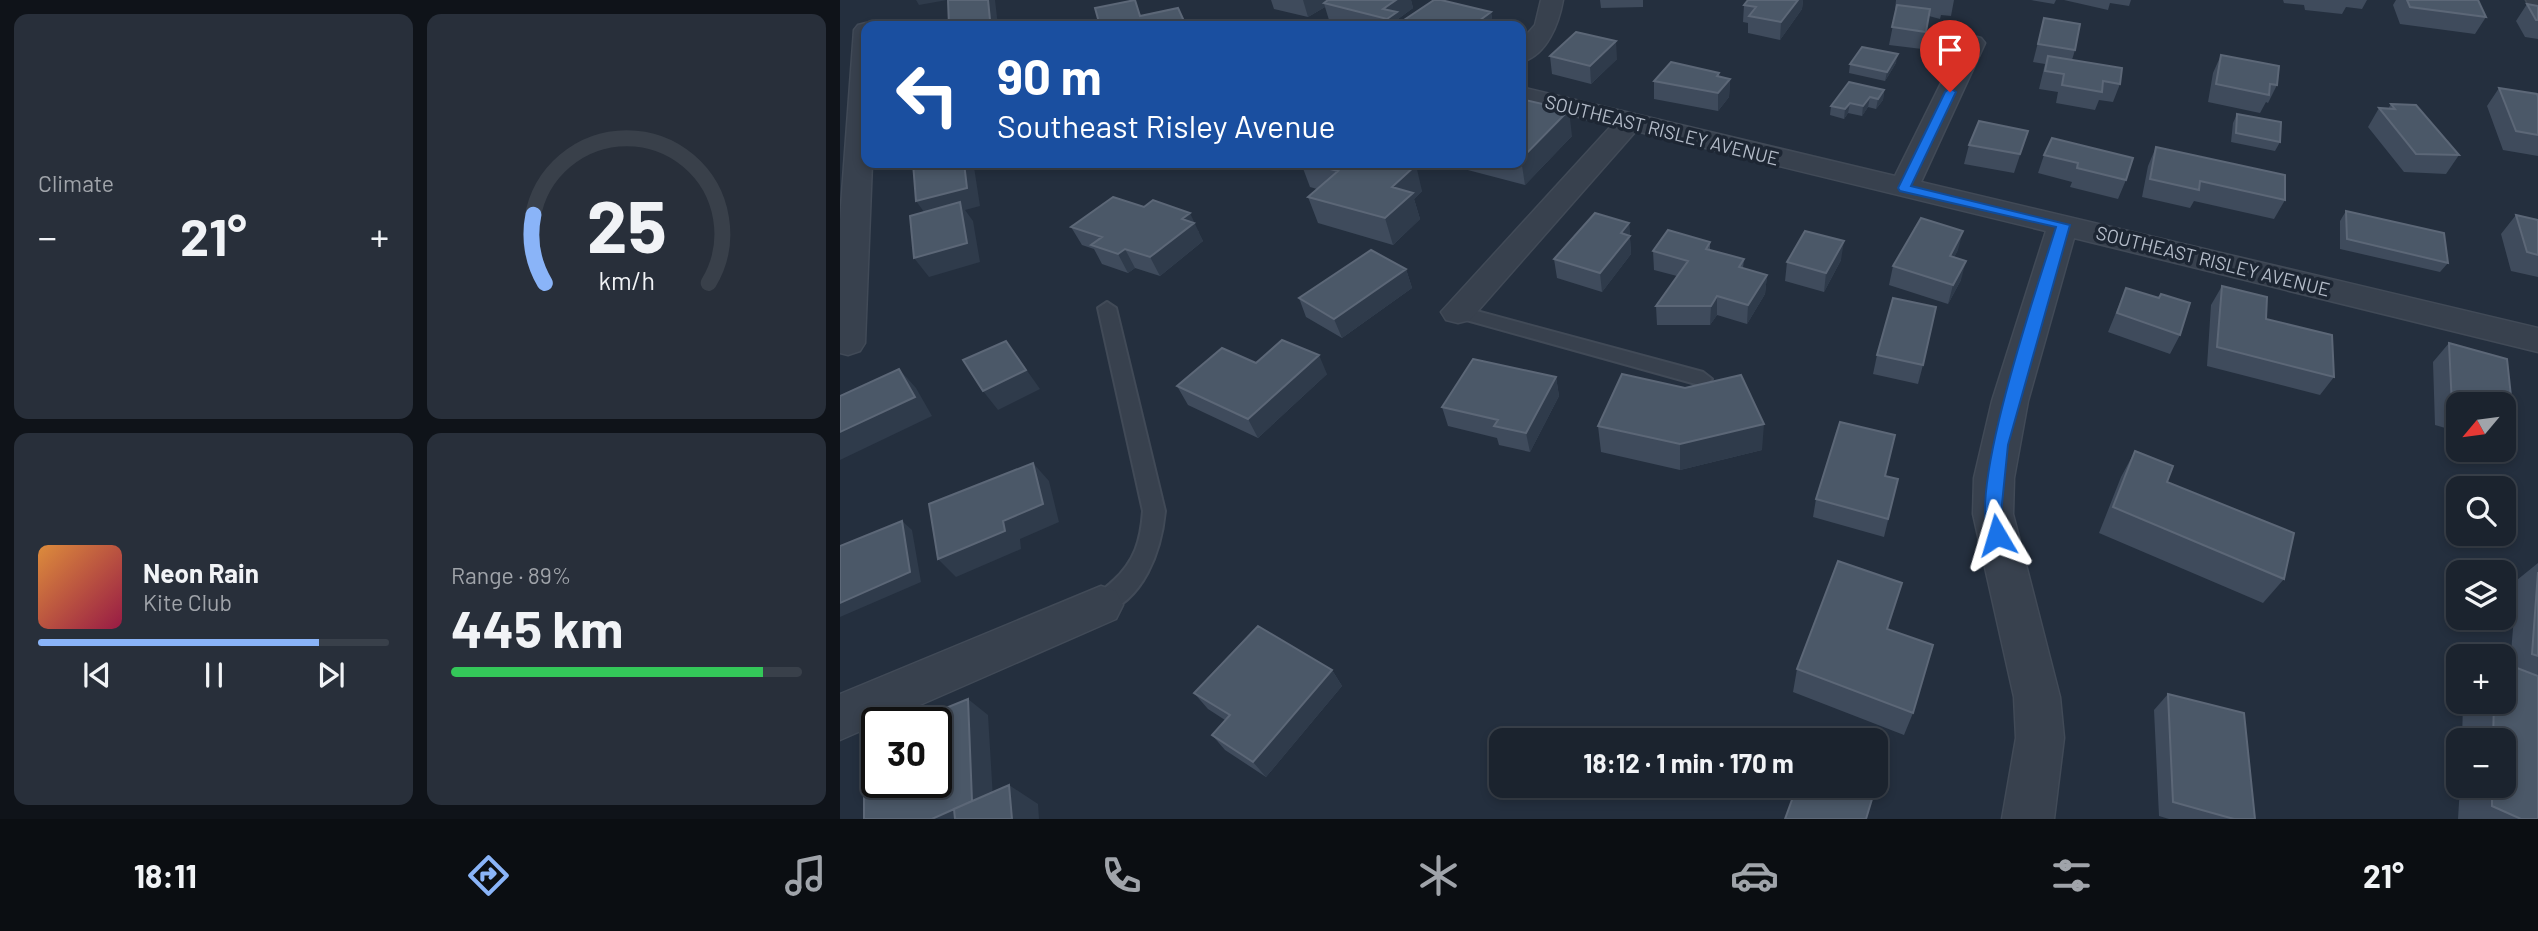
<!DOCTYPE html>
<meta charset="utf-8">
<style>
body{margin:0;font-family:Barlow,sans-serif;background:#282f3a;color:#f1f3f6;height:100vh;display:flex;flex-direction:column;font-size:26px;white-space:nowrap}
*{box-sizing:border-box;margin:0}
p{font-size:23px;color:#a0a4aa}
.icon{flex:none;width:38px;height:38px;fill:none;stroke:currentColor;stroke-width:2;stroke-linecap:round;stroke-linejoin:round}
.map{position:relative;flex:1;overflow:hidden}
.panel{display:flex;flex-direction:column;gap:14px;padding:14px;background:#0f1319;width:840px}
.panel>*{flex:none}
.top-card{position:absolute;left:21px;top:21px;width:665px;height:147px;border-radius:14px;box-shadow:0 4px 10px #0003,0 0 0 2px #39404a;background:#1a4fa0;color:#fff;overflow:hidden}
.needle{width:46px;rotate:241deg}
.tools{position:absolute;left:1606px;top:392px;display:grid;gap:14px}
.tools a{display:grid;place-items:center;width:70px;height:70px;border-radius:14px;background:#1b232e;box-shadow:0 4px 10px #0003,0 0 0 2px #39404a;font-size:35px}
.speed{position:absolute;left:21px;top:707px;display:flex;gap:14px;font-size:35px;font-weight:700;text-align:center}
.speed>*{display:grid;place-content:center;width:91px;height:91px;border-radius:50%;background:#1b232e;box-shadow:0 4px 10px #0003,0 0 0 2px #39404a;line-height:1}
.speed .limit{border:4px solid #111;border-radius:10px;background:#fff;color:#111}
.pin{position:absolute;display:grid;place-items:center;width:60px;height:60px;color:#fff;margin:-72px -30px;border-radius:50% 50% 50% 0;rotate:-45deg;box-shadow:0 0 7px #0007}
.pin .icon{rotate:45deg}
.me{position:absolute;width:77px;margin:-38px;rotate:353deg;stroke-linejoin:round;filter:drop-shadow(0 0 5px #0008)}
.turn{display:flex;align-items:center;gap:24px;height:147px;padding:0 21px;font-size:32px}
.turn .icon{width:91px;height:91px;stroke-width:2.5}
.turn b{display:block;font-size:49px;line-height:60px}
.big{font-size:52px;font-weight:700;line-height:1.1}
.panel .tile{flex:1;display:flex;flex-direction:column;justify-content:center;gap:10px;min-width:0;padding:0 24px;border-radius:14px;background:#282f3a}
.panel .dial{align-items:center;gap:0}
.dial svg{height:182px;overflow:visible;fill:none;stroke:#39404a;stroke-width:7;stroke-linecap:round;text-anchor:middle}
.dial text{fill:#f1f3f6;stroke:none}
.song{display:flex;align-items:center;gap:21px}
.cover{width:84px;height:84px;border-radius:10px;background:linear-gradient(135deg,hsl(30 70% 55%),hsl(340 70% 35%))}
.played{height:7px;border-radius:4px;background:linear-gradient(90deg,#8ab4f8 80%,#39404a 80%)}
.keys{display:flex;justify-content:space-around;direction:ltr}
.heat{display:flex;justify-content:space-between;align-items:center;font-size:38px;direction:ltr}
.charge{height:10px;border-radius:5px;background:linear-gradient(90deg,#34c759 89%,#39404a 0)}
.panel .tiles{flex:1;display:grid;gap:14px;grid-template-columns:repeat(2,1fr)}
.trip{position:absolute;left:649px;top:728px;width:399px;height:70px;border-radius:14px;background:#1b232e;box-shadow:0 4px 10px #0003,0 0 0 2px #39404a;font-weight:700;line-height:70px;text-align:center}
.tab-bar{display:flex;height:112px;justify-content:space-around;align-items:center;background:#0b0e12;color:#a0a4aa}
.tab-bar .icon{width:49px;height:49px}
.tab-bar .on{color:#8ab4f8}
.tab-bar b{font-size:32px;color:#f1f3f6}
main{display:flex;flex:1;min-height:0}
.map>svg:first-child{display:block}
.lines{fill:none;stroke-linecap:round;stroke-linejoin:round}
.service-casing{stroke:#414a57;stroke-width:4}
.minor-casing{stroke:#414a57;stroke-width:3}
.service{fill:#38414e;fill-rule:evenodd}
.minor{fill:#38414e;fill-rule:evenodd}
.wall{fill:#3f4b5c}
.shaded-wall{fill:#2f3b4b}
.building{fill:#4b5868;stroke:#5c6777;stroke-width:2}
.route{fill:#1a73e8;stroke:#114b97;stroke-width:2}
.labels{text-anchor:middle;stroke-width:7;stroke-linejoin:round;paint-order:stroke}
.street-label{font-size:19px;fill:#b4bcc9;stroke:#1d2633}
</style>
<main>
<section class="panel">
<div class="tiles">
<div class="tile"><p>Climate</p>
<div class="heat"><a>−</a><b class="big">21°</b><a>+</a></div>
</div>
<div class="tile dial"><svg viewBox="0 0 100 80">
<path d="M14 69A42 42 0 1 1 86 69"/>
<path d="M14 69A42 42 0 0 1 9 39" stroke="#8ab4f8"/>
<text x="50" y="56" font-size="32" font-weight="700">25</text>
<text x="50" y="72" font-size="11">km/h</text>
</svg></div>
<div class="tile">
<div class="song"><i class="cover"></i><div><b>Neon Rain</b><p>Kite Club</p></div></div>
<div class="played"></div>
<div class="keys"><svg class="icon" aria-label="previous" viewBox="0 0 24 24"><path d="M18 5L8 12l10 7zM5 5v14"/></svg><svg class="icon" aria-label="pause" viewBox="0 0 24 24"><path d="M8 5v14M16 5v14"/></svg><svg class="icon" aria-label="next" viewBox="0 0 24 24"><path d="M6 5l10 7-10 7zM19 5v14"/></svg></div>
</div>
<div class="tile"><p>Range · 89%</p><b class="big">445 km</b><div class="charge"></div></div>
</div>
</section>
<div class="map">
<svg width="1698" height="819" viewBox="0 0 1698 819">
<rect width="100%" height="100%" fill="#242f3e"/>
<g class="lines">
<defs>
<path id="service" d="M267 302 276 308 325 511C321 552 304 600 261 615L253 612 250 605C254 595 265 589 273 581 295 561 301 540 303 511L258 308Z
M618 306 863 372 872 379 863 386 612 316 609 312 612 308Z"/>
<path id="minor" d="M701 0H723C719 23 707 56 681 62V41L695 25Z
M1686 0H1698V7L1689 5Z
M26 23 35 26H26V163H32L25 343 20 351 8 355 0 353V220L14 30 18 25Z
M1133 36 1141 38 1145 43 1081 182 1698 328V352L1234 238 1188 401 1174 478 1173 514 1220 697 1224 738 1214 819H1162L1176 738 1174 697 1133 514 1134 478 1152 401 1206 231 796 131 630 320 618 323 606 320 601 312 772 125 681 103V87L1055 176 1121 43 1125 38Z
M261 586 276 591 283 605 276 619 0 740V694Z"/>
</defs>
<use href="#service" class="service-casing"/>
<use href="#minor" class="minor-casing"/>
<use href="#service" class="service"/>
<use href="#minor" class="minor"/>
</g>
<path class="wall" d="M431 0H571L573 8 558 19 560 26H513L489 20 485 7 468 17 434 9Z
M760 0H803V7L761 8Z
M908 0H963L962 9 940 40 908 33V23L903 22 904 5Z
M1056 0H1114L1111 16 1101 15 1100 19 1089 16 1082 49 1049 45 1056 10H1055Z
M1191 0H1216L1214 4Z
M1224 0H1291L1289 6 1270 3 1268 10Z
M1443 0H1527L1522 9 1506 7 1502 14 1465 10 1464 5 1444 3Z
M1556 0H1638L1646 17 1635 34 1560 24 1553 5Z
M1687 4 1698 6V39L1685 37 1676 21Z
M651 12 653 26H562L561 22Z
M1204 18 1235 50 1232 60 1280 84 1273 102 1259 100 1255 110 1216 103 1218 92 1199 89 1205 64 1193 62Z
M1381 55 1437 85 1428 103 1426 102 1420 113 1368 102 1373 73Z
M710 56 777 59 751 84 712 74Z
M1056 63 1045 81 1009 73 1010 64Z
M879 73V76L890 79 889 97 878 111 814 99V81Z
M1659 88 1698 97V156L1663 150 1647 106Z
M1044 90 1043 100 1036 109 1028 107 1022 116 1008 113 1004 119 990 115 991 106Z
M681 99 732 136 685 185 601 163H681Z
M1551 104 1619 155 1606 174 1564 172 1528 127 1539 108 1548 109Z
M1397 114 1440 142 1435 151 1391 142 1393 123Z
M1188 131 1174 173 1124 164 1129 145Z
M1212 138 1286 180 1278 199 1230 187 1232 182 1198 173 1204 155Z
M1316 147 1445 200 1434 219 1354 201 1350 208 1302 197 1308 166Z
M461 163H567L582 191 574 199 580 219 553 245 478 223 468 197 477 189 470 187Z
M1506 211 1608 263 1600 272 1500 249V221Z
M1676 215 1698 220V277L1671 271 1661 234Z
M789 223 791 254 762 292 717 278 714 259Z
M231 227 359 231 358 232 363 241 320 276 295 268 288 273 262 264 254 249 242 245Z
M870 242V250L904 259 903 268 927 275 925 294 907 324 877 315 870 325H817L816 306 837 276 814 270 813 251Z
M1118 250 1114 257 1121 280 1108 304 1049 285 1053 266Z
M1001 260 984 292 945 281 947 262Z
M566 269 572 288 502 338 466 317 459 298Z
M1382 286 1426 319 1494 377 1480 395 1367 366 1371 305Z
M1286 288 1318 298 1321 294 1340 335 1330 354 1268 332Z
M1609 343 1667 359 1674 424 1664 434V404H1619V432L1595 425 1593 362Z
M1037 355 1083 365 1078 384 1033 374Z
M416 363 487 374 418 438 348 405 337 386Z
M716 377 719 396 690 452 659 445 657 438 608 426 602 407Z
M758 426 922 450 840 470 761 452Z
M1295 451 1327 482 1444 579 1423 603 1259 533 1281 477Z
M1045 476 1058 479 1044 537 973 517 976 499Z
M1698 563V819H1618L1620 786H1664V740H1622L1623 702H1664L1670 665 1677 580Z
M957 669 1073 713 1064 735 953 692Z
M492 670 502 686 426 777 385 750 372 735 385 720 368 709 354 693Z
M1328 694 1415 819H1329L1319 816 1314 710Z"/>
<path class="shaded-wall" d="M76 0H107L79 5Z
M148 0H155L158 26H120Z
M463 0H495L484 3 485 7 468 17Z
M556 0H571L573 8 558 19 560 26H549L543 9Z
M958 0H963L962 9 940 40 941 22Z
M338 8 346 26H320Z
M651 12 653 26H632Z
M776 41 777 59 751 84 750 66Z
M1058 54 1056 63 1045 81 1047 72Z
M890 79 889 97 878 111V93Z
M1044 90 1043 100 1036 109 1038 99Z
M1030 97 1028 107 1022 116 1023 106Z
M1010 103 1008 113 1004 119 1005 109Z
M729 110 732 136 685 185 681 159Z
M124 163H132L134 167 140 206 125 210 133 221 140 262 89 277 74 258 90 220 76 201Z
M576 165 582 191 574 199 580 219 553 245 545 218 552 187Z
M350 213 363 241 320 276 310 257 342 219Z
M789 223 791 254 762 292 760 273 781 233Z
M1123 231 1118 250 1105 275 1110 256Z
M1004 241 1001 260 984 292 986 273Z
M285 249 295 268 288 273 278 254Z
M1126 261 1121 280 1108 304 1113 285Z
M566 269 572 288 502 338 494 319Z
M927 275 925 294 907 324 908 305Z
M877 296V315L870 325 871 306Z
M166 341 200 389 158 410 143 391Z
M479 355 487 374 418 438 408 419Z
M59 369 76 388 92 416 0 460V432Z
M716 377 719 396 690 452 686 433Z
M924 424 922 450 840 470V444Z
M193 463 209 481 219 522 180 539 181 549 116 577 98 559 163 521Z
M62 521 72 530 81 582 0 617V603Z
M492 670 502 686 426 777 413 762Z
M128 699 148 715 154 815 145 819H92Z
M169 785 198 804 199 819H172Z"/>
<path class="building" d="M108 0H148L150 20 120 26H109Z
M295 0 300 16 338 8 344 21 320 26H260L255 8Z
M488 0H556L543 9 557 12 547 19 484 3Z
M594 0H601L651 12 632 26H579L561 22Z
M908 0H958L941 22 909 16 916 7 904 5Z
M1567 0H1638L1646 17 1570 7Z
M1687 4 1698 6V20H1696Z
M1057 5 1090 9 1086 32 1052 27Z
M1204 18 1240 24 1235 50 1198 44Z
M736 32 776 41 750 66 710 56Z
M1022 47 1058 54 1047 72 1010 64Z
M1381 55 1439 66 1437 85 1430 84 1429 95 1376 84Z
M1208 56 1282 68 1280 84 1263 81 1262 92 1222 85 1224 74 1205 71Z
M831 62 879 73 877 76 890 79 878 93 814 81Z
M1009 82 1044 90 1038 99 1030 97 1023 106 1010 103 1005 109 991 106Z
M1659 88 1697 94 1698 97V135L1676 131Z
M681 99 729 110 681 159Z
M1551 104 1576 105 1619 155 1576 154 1539 108 1555 109Z
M1397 114 1441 122 1440 142 1396 133Z
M1139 121 1188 131 1180 154 1129 145Z
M1212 138 1293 158 1286 180 1237 168 1238 163 1204 155Z
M1316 147 1445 175V200L1360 181 1359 190 1310 179Z
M73 163H124L127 188 76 201Z
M467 163H567L576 165 552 187 573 193 545 218 468 197 498 171Z
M273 197 304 207 313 200 350 213 342 219 354 223 310 257 285 249 278 254 251 245 262 237 231 227Z
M120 202 127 243 74 258 70 216Z
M1506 211 1604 233 1608 263 1507 239Z
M755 213 789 223 781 233 790 236 760 273 714 259Z
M1676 215 1698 220V255L1687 252Z
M1081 218 1123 231 1110 256 1126 261 1113 285 1053 266Z
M828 230 870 242 866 249 904 259 899 267 927 275 908 305 877 296 871 306H816L848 261 813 251Z
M965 231 1004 241 986 273 947 262Z
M531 250 566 269 494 319 459 298Z
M1382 286 1427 297 1426 319 1492 335 1494 377 1377 347Z
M1286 288 1319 298 1321 294 1350 303 1340 335 1277 313Z
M1053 298 1096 307 1083 365 1037 355Z
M442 340 479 355 408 419 337 386 382 348 416 363Z
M166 341 186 370 143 391 123 360Z
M1609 343 1667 359 1674 424 1664 421V404H1619V408L1612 406Z
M633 359 716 377 686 433 654 426 658 420 602 407Z
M59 369 75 397 0 432V396Z
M782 374 845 388 901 375 924 424 840 444 758 426Z
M1000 422 1055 435 1045 476 1058 479 1048 519 976 499Z
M1295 451 1333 466 1327 482 1454 533 1444 579 1273 507Z
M193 463 203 504 163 521 165 531 98 559 89 504Z
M62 521 70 572 0 603V546Z
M998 561 1062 583 1047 629 1093 645 1073 713 957 669Z
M1698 572V656L1692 654Z
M418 626 492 670 413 762 372 735 390 715 354 693Z
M1664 663 1698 676V819H1681L1652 806V786H1664V740H1653L1654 702H1664Z
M1328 694 1404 713 1415 819H1394L1333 802Z
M128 699 132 801 92 819H24V792L48 782H96V723H69Z
M978 730 1003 740H974Z
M169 785 172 819H115L114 809Z
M957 786H1022L1019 794 1032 799 1026 819H945Z"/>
<path class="route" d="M1110 88 1116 92 1071 186 1230 225 1168 445 1161 514 1166 535 1157 543C1113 527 1204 267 1216 227L1060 191 1058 188 1105 92Z"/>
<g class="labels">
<g class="street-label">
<text transform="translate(822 130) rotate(14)" y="7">SOUTHEAST RISLEY AVENUE</text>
<text transform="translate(1373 261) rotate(14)" y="7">SOUTHEAST RISLEY AVENUE</text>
</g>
</g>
</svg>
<div class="tools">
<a><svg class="needle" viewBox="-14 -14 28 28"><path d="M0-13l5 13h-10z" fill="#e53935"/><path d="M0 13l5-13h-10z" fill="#a0a4aa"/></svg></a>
<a><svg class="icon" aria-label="search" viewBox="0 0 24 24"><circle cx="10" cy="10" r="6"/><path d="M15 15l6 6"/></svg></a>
<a><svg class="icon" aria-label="layers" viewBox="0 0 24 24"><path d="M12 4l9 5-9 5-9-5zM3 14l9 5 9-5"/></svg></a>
<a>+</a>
<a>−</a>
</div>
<div class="speed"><div class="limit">30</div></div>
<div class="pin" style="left:1110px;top:92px;background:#d93025"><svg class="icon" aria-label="arrive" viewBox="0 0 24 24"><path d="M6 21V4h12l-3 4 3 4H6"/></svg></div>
<svg class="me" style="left:1157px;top:535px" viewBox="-20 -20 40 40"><path d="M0-17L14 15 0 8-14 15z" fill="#1a73e8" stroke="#fff" stroke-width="4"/></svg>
<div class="trip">18:12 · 1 min · 170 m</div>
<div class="top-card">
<div class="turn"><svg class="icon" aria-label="left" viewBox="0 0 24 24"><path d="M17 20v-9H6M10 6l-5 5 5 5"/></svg><div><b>90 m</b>Southeast Risley Avenue</div></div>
</div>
</div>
</main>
<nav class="tab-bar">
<b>18:11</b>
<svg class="icon on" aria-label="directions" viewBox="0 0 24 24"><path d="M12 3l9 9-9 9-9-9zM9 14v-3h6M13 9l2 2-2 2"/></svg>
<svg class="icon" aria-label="music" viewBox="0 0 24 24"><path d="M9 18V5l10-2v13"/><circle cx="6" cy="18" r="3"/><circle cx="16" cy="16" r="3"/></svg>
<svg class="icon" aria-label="phone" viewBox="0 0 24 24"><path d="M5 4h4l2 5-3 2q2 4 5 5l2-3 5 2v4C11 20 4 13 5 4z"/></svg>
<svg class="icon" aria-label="climate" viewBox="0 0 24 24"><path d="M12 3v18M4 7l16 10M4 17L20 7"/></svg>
<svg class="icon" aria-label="car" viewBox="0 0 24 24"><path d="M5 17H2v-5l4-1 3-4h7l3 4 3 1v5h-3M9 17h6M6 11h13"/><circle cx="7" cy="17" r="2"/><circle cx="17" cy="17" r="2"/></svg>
<svg class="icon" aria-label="filters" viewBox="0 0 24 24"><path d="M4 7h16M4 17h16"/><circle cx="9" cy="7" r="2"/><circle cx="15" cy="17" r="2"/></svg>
<b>21°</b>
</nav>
